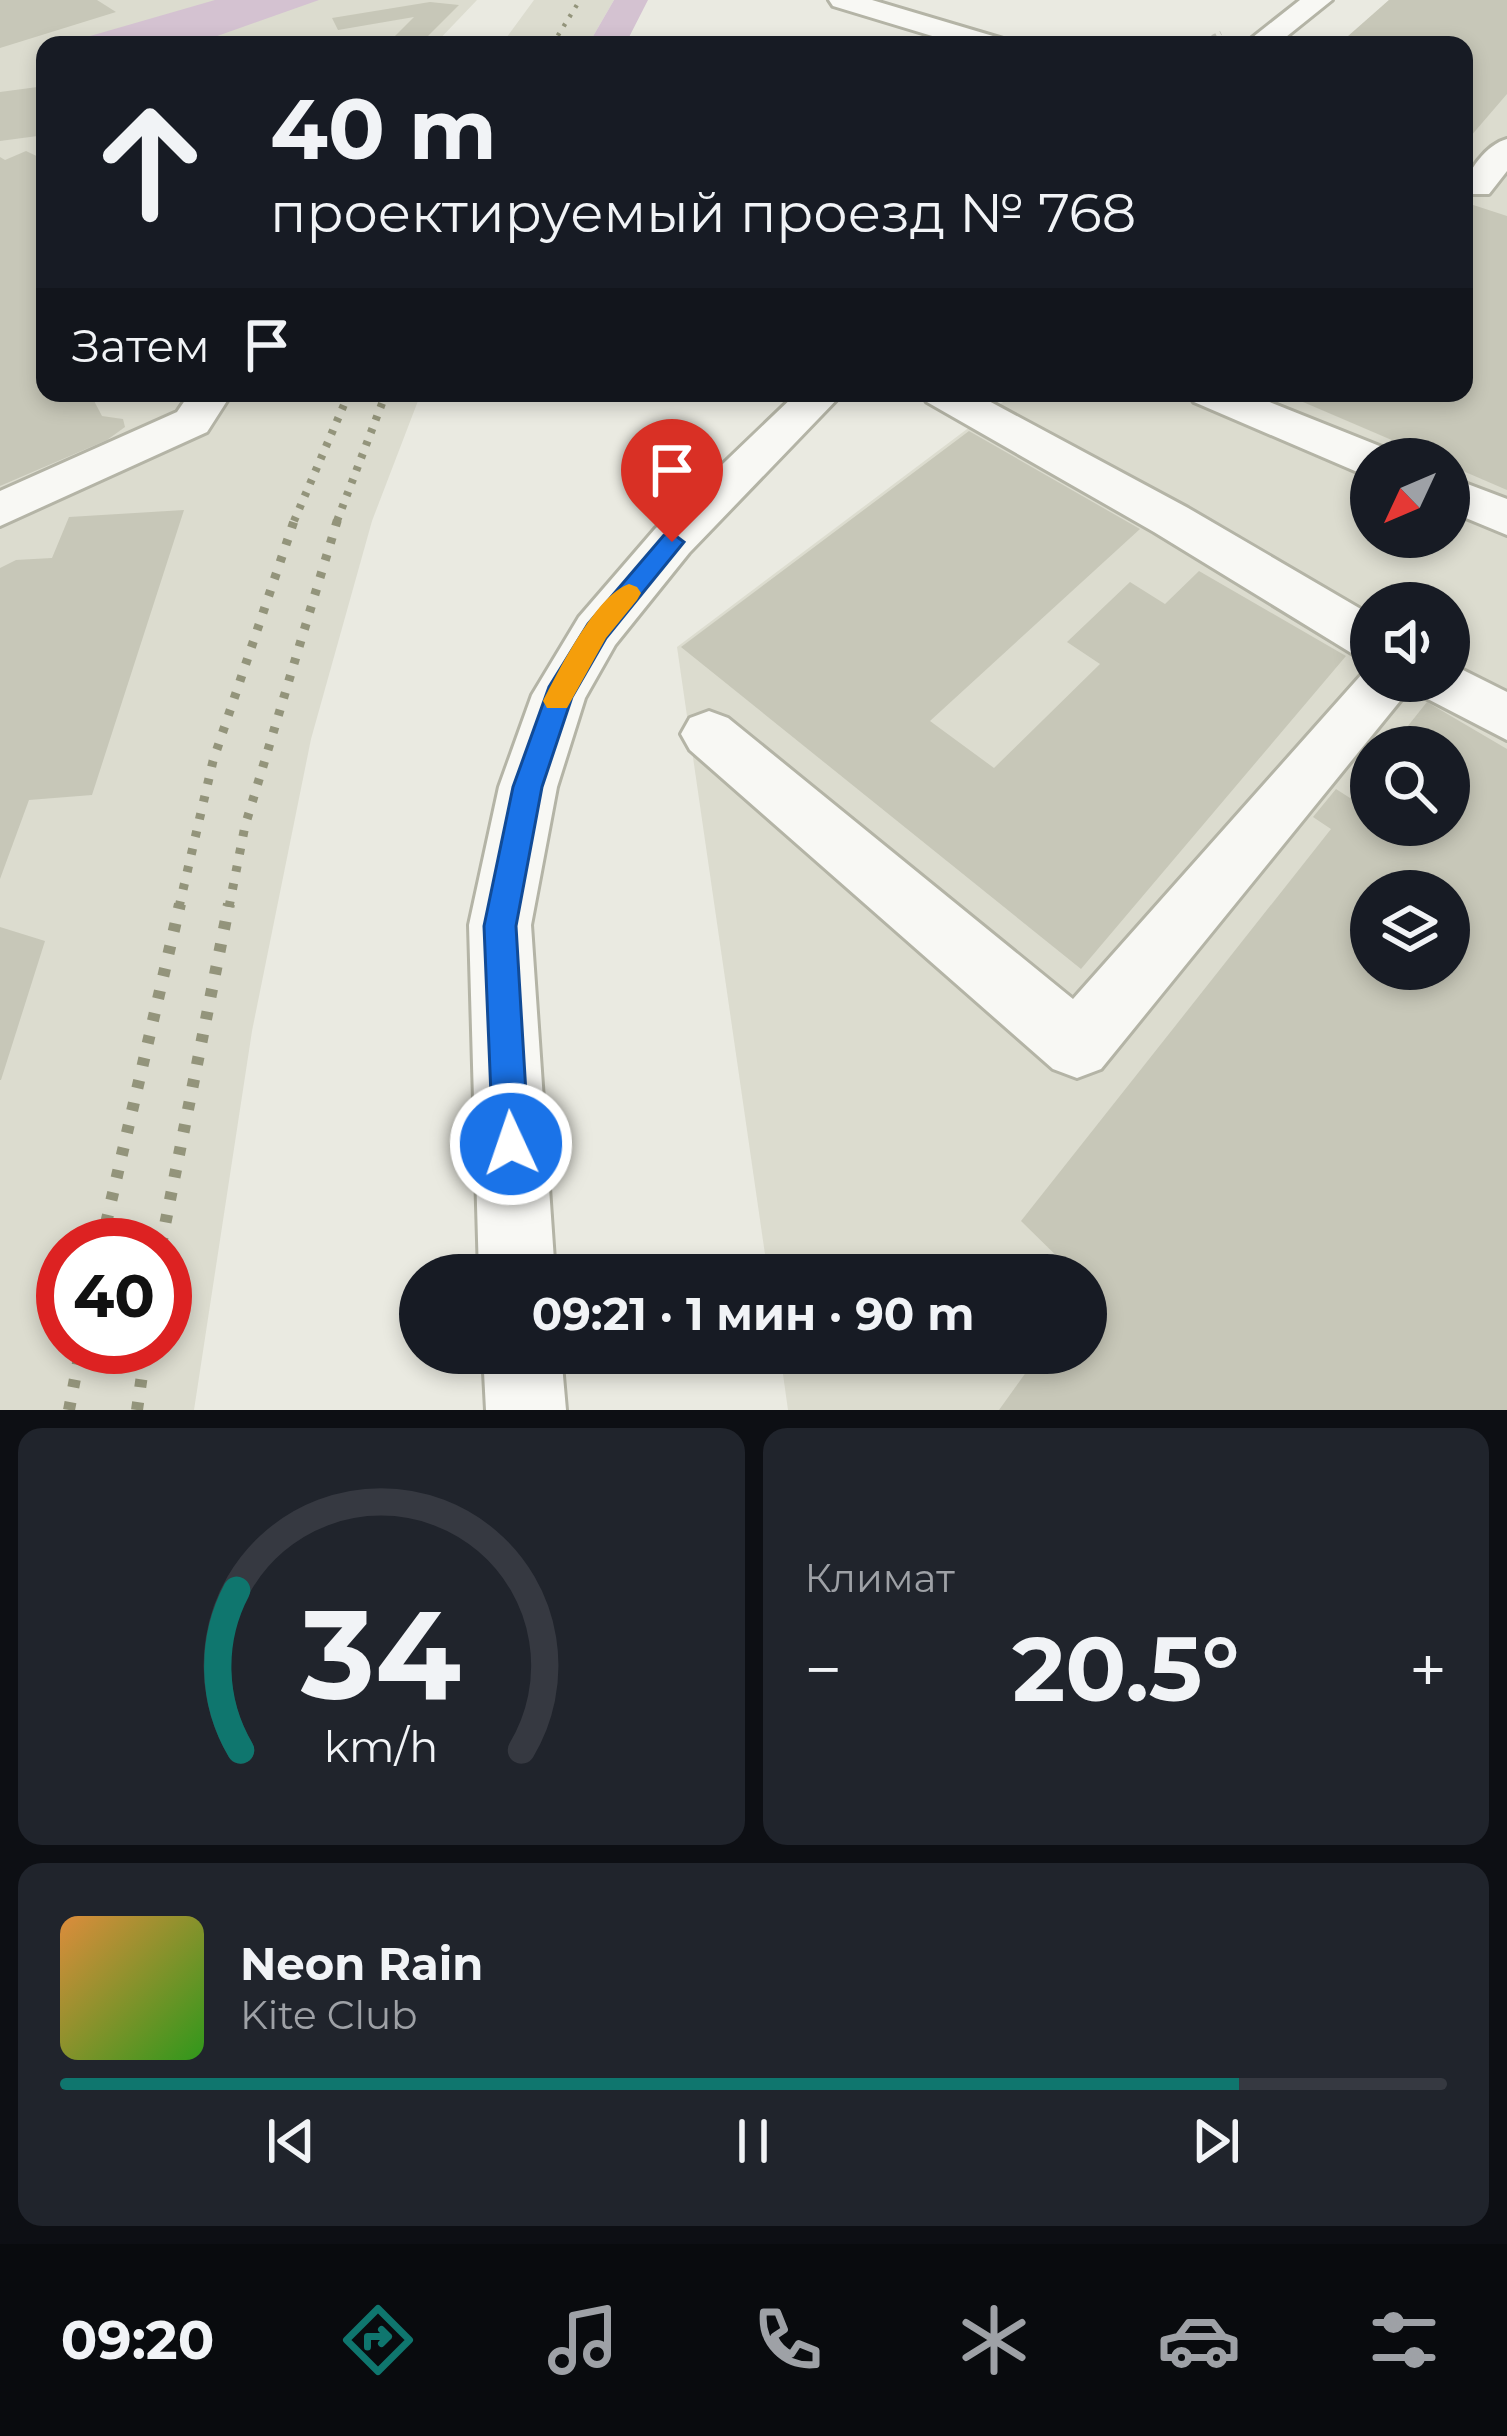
<!DOCTYPE html>
<html lang="ru">
<meta charset="utf-8">
<style>
body{margin:0;font-family:Montserrat,sans-serif;background:#20242c;color:#f1f3f6;height:100vh;display:flex;flex-direction:column;font-size:45px;white-space:nowrap}
*{box-sizing:border-box;margin:0}
p{font-size:39px;color:#9ea1a6}
.icon{flex:none;width:66px;height:66px;fill:none;stroke:currentColor;stroke-width:2;stroke-linecap:round;stroke-linejoin:round}
.map{position:relative;height:1410px;overflow:hidden}
.panel{display:flex;flex-direction:column;gap:18px;padding:18px;background:#0d0f14;flex:1}
.panel>*{flex:none}
.hud{position:absolute;left:36px;top:36px;width:1437px;height:366px;border-radius:24px;box-shadow:0 6px 18px #0003;background:#171b24;color:#f1f3f6;overflow:hidden}
.needle{width:78px;rotate:226deg}
.fabs{position:absolute;left:1350px;top:438px;display:grid;gap:24px}
.fabs a{display:grid;place-items:center;width:120px;height:120px;border-radius:50%;background:#171b24;box-shadow:0 6px 18px #0003;font-size:60px}
.speed{position:absolute;left:36px;top:1218px;display:flex;gap:24px;font-size:60px;font-weight:700;text-align:center}
.speed>*{display:grid;place-content:center;width:156px;height:156px;border-radius:50%;background:#171b24;box-shadow:0 6px 18px #0003;line-height:1}
.speed .limit{border:18px solid #d22;background:#fff;color:#111}
.pin{position:absolute;display:grid;place-items:center;width:102px;height:102px;color:#fff;margin:-123px -51px;border-radius:50% 50% 50% 0;rotate:-45deg;box-shadow:0 0 12px #0007}
.pin .icon{rotate:45deg}
.me{position:absolute;width:132px;margin:-66px;rotate:357deg;stroke-linejoin:round;filter:drop-shadow(0 0 9px #0008)}
.turn{display:flex;align-items:center;gap:42px;height:252px;padding:0 36px;font-size:54px}
.turn .icon{width:156px;height:156px;stroke-width:2.5}
.turn b{display:block;font-size:84px;line-height:102px}
.then{display:flex;align-items:center;height:114px;padding:0 36px;background:#0003;gap:24px;font-size:45px}
.big{font-size:90px;font-weight:700;line-height:1.1}
.panel .widget{flex:1;display:flex;flex-direction:column;justify-content:center;gap:18px;min-width:0;padding:0 42px;border-radius:24px;background:#20242c}
.panel .dial{align-items:center;gap:0}
.dial svg{height:312px;overflow:visible;fill:none;stroke:#363941;stroke-width:7;stroke-linecap:round;text-anchor:middle}
.dial text{fill:#f1f3f6;stroke:none}
.song{display:flex;align-items:center;gap:36px}
.cover{width:144px;height:144px;border-radius:18px;background:linear-gradient(135deg,hsl(30 70% 55%),hsl(110 70% 35%))}
.played{height:12px;border-radius:6px;background:linear-gradient(90deg,#0f766e 85%,#363941 85%)}
.keys{display:flex;justify-content:space-around;direction:ltr}
.heat{display:flex;justify-content:space-between;align-items:center;font-size:66px;direction:ltr}
.panel .tiles{flex:1;display:grid;gap:18px;grid-template-columns:1fr 1fr}
.widget:last-child{grid-column:span 2}
.trip{position:absolute;left:399px;top:1254px;width:708px;height:120px;border-radius:60px;background:#171b24;box-shadow:0 6px 18px #0003;font-weight:700;line-height:120px;text-align:center}
.menu{display:flex;height:192px;justify-content:space-around;align-items:center;background:#090b0e;color:#9ea1a6}
.menu .icon{width:84px;height:84px}
.menu .current{color:#0f766e}
.menu b{font-size:54px;color:#f1f3f6}
.map>svg:first-child{display:block}
.built{fill:#dcdccf;fill-rule:evenodd}
.green{fill:#d4c2d1}
.building{fill:#c7c7b8;fill-rule:evenodd}
.lines{fill:none;stroke-linecap:round;stroke-linejoin:round}
.minor-casing{stroke:#b4b4a6;stroke-width:6}
.path{stroke:#c5c5bb;stroke-width:4.5;stroke-dasharray:4.5 4.5;stroke-linecap:butt}
.minor{fill:#f8f8f4;fill-rule:evenodd}
.rail-far3{stroke:#93947b;stroke-width:4.5;stroke-dasharray:3 8;stroke-linecap:butt}
.rail-far2{stroke:#93947b;stroke-width:8;stroke-dasharray:4.5 9;stroke-linecap:butt}
.rail-far1{stroke:#93947b;stroke-width:9;stroke-dasharray:6 12;stroke-linecap:butt}
.rail{stroke:#93947b;stroke-width:12;stroke-dasharray:8 15;stroke-linecap:butt}
.route{fill:#1a73e8;stroke:#114b97;stroke-width:3}
.slow{fill:#f59e0b}
</style>
<div class="map">
<svg width="1507" height="1410" viewBox="0 0 1507 1410">
<rect width="100%" height="100%" fill="#eaeae1"/>
<path class="built" d="M0 0H477L434 45H45V393H421L372 521 311 739 252 1031 194 1410H0ZM63 1245H165V1347H63Z
M534 0H614L588 45H501Z
M1389 0H1507V1410H788L780 1353H1086V1275H768L677 647 1015 393H1464V45H1338ZM1371 459H1449V537H1371ZM1371 603H1449V681H1371ZM1371 747H1449V825H1371ZM1371 891H1449V969H1371Z"/>
<path class="green" d="M215 0H319L192 45H59Z
M614 0H648L625 45H588Z"/>
<path class="building" d="M0 0H97L116 12 0 48Z
M1389 0H1507V94L1464 144V45H1338Z
M430 2 459 5 419 45H386L414 17 338 30 332 18Z
M45 86V135L0 141V92Z
M26 151 45 160V393H101L92 397 102 416 123 419 125 427 107 440 0 486V157L5 160Z
M1464 202 1507 216V490L1449 465V459H1436L1282 393H1464Z
M969 431 1140 529 930 721 994 768 1100 664 1067 642 1130 582 1165 604 1199 571 1346 656 1081 969 681 647Z
M184 510 92 795 29 800 0 879V568L16 560 52 558 69 517Z
M1427 702 1507 749V1410H999L1040 1353H1086V1275H1076L1021 1221 1331 829 1313 817 1336 789 1350 798 1371 772V825H1449V747H1391ZM1371 891H1449V969H1371Z
M0 927 45 941 1 1080H0Z"/>
<g class="lines">
<defs>
<path id="minor" d="M829 0H872L1003 39 1008 45H962L833 6Z
M1300 0H1332L1276 45H1243Z
M1507 139V171L1489 194H1465C1463 174 1487 144 1507 139Z
M190 393H232L207 432 0 526V491L177 412Z
M797 393H843L689 553 615 645 585 698 557 787 531 925 555 1275H479L469 925 499 787 532 695 579 617 655 529Z
M921 393H974L1188 508 1371 615V660L1353 654 1154 532 927 402Z
M1188 393H1247L1387 449 1393 459H1371V475L1355 471 1194 402Z
M1449 477 1507 499V535L1449 511Z
M1449 663 1507 692V740L1422 696 1414 681H1449Z
M1371 664V681H1412L1404 696 1101 1069 1077 1078 1053 1069 690 750 681 734 690 718 709 711 728 718 1073 999Z
M483 1353H561L566 1410H486Z"/>
</defs>
<use href="#minor" class="minor-casing"/>
<path class="path" d="M1196 45 1221 33"/>
<use href="#minor" class="minor"/>
<path class="rail-far3" d="M552 45 580 0"/>
<path class="rail-far2" d="M294 521 349 393
M337 521 386 393"/>
<path class="rail-far1" d="M179 907 213 761 295 518
M229 907 245 826 338 518"/>
<path class="rail" d="M101 1245 180 904
M161 1245 229 904
M69 1410 81 1347
M137 1410 146 1347"/>
</g>
<path class="route" d="M672 533 684 542 606 638 572 697 542 787 516 926 529 1144 524 1157 511 1162 498 1157 493 1144 484 926 513 787 549 687 588 624 664 535Z"/>
<path class="slow" d="M629 584 637 587 641 593 637 600 606 638 567 708H547L543 701C559 670 596 595 629 584Z"/>
</svg>
<div class="fabs">
<a><svg class="needle" viewBox="-14 -14 28 28"><path d="M0-13l5 13h-10z" fill="#e53935"/><path d="M0 13l5-13h-10z" fill="#9ea1a6"/></svg></a>
<a><svg class="icon" aria-label="sound" viewBox="0 0 24 24"><path d="M4 9h4l5-4v14l-5-4H4zM17 9q2 3 0 6"/></svg></a>
<a><svg class="icon" aria-label="search" viewBox="0 0 24 24"><circle cx="10" cy="10" r="6"/><path d="M15 15l6 6"/></svg></a>
<a><svg class="icon" aria-label="layers" viewBox="0 0 24 24"><path d="M12 4l9 5-9 5-9-5zM3 14l9 5 9-5"/></svg></a>
</div>
<div class="speed"><div class="limit">40</div></div>
<div class="pin" style="left:672px;top:542px;background:#d93025"><svg class="icon" aria-label="arrive" viewBox="0 0 24 24"><path d="M6 21V4h12l-3 4 3 4H6"/></svg></div>
<svg class="me" style="left:511px;top:1144px" viewBox="-20 -20 40 40"><circle r="17" fill="#1a73e8" stroke="#fff" stroke-width="3"/><path d="M0-11L8 9 0 5-8 9z" fill="#fff"/></svg>
<div class="trip">09:21 · 1 мин · 90 m</div>
<div class="hud">
<div class="turn"><svg class="icon" aria-label="ahead" viewBox="0 0 24 24"><path d="M12 20V5M6 11l6-6 6 6"/></svg><div><b>40 m</b>проектируемый проезд № 768</div></div>
<div class="then">Затем<svg class="icon" aria-label="arrive" viewBox="0 0 24 24"><path d="M6 21V4h12l-3 4 3 4H6"/></svg></div>
</div>
</div>
<section class="panel">
<div class="tiles">
<div class="widget dial"><svg viewBox="0 0 100 80">
<path d="M14 69A42 42 0 1 1 86 69"/>
<path d="M14 69A42 42 0 0 1 13 28" stroke="#0f766e"/>
<text x="50" y="56" font-size="32" font-weight="700">34</text>
<text x="50" y="72" font-size="11">km/h</text>
</svg></div>
<div class="widget"><p>Климат</p>
<div class="heat"><a>−</a><b class="big">20.5°</b><a>+</a></div>
</div>
<div class="widget">
<div class="song"><i class="cover"></i><div><b>Neon Rain</b><p>Kite Club</p></div></div>
<div class="played"></div>
<div class="keys"><svg class="icon" aria-label="previous" viewBox="0 0 24 24"><path d="M18 5L8 12l10 7zM5 5v14"/></svg><svg class="icon" aria-label="pause" viewBox="0 0 24 24"><path d="M8 5v14M16 5v14"/></svg><svg class="icon" aria-label="next" viewBox="0 0 24 24"><path d="M6 5l10 7-10 7zM19 5v14"/></svg></div>
</div>
</div>
</section>
<nav class="menu">
<b>09:20</b>
<svg class="icon current" aria-label="directions" viewBox="0 0 24 24"><path d="M12 3l9 9-9 9-9-9zM9 14v-3h6M13 9l2 2-2 2"/></svg>
<svg class="icon" aria-label="music" viewBox="0 0 24 24"><path d="M9 18V5l10-2v13"/><circle cx="6" cy="18" r="3"/><circle cx="16" cy="16" r="3"/></svg>
<svg class="icon" aria-label="phone" viewBox="0 0 24 24"><path d="M5 4h4l2 5-3 2q2 4 5 5l2-3 5 2v4C11 20 4 13 5 4z"/></svg>
<svg class="icon" aria-label="climate" viewBox="0 0 24 24"><path d="M12 3v18M4 7l16 10M4 17L20 7"/></svg>
<svg class="icon" aria-label="car" viewBox="0 0 24 24"><path d="M5 17H2v-5l4-1 3-4h7l3 4 3 1v5h-3M9 17h6M6 11h13"/><circle cx="7" cy="17" r="2"/><circle cx="17" cy="17" r="2"/></svg>
<svg class="icon" aria-label="filters" viewBox="0 0 24 24"><path d="M4 7h16M4 17h16"/><circle cx="9" cy="7" r="2"/><circle cx="15" cy="17" r="2"/></svg>
</nav>
